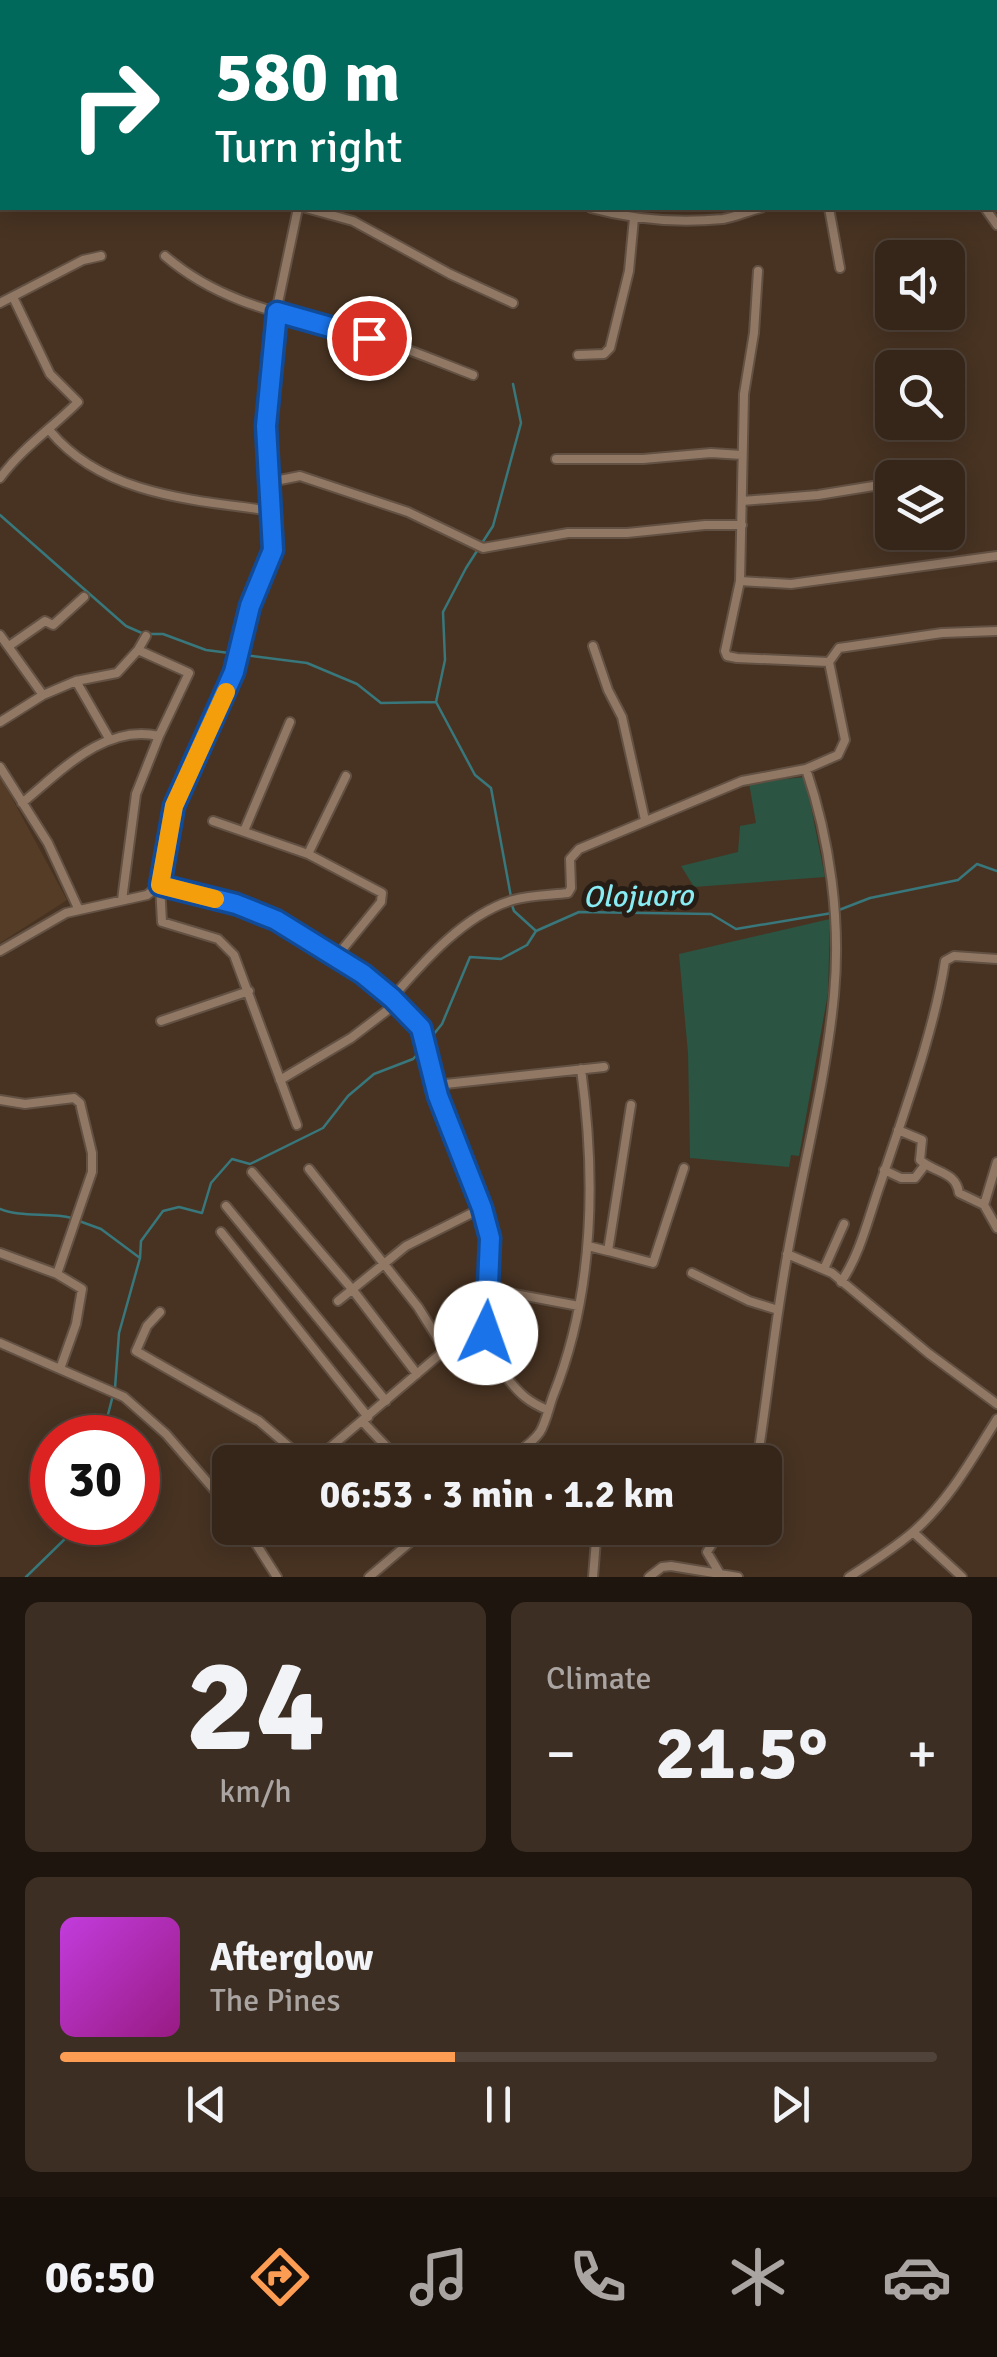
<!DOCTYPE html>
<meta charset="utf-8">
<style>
body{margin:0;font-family:Signika,sans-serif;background:#3d2e23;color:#f1f3f6;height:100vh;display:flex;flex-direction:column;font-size:38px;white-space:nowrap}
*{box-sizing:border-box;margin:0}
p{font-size:32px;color:#aaa5a2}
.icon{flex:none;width:55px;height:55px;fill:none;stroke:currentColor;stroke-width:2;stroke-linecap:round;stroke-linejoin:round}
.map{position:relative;height:1577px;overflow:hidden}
.panel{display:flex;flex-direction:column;gap:25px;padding:25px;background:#1e150e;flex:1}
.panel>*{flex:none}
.top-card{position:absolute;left:0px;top:0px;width:998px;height:210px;box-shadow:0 5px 25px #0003,0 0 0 2px #504339;background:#00695c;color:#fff;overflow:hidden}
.fabs{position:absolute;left:875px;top:240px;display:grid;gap:20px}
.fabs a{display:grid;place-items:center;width:90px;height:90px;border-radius:15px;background:#36261a;box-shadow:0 5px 25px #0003,0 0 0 2px #504339;font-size:50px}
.speed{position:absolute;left:30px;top:1415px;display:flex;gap:20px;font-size:50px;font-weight:700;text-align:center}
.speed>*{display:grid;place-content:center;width:130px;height:130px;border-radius:50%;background:#36261a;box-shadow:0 5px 25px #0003,0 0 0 2px #504339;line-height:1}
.speed .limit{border:15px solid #d22;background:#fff;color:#111}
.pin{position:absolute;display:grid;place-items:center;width:85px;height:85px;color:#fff;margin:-42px;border:5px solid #fff;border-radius:50%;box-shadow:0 2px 10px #0007}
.me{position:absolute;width:110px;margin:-55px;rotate:3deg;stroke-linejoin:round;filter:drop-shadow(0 0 8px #0008)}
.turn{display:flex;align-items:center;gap:35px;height:210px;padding:0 50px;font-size:45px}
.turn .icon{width:130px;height:130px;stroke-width:2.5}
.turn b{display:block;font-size:70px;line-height:85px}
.big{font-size:75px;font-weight:700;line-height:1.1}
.panel .card{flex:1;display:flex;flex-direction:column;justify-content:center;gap:15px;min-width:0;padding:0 35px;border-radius:15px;background:#3d2e23}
.panel .dial{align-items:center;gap:0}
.dial b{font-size:130px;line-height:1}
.song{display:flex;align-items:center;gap:30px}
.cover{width:120px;height:120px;border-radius:15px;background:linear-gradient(135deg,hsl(290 70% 55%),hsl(310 70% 35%))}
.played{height:10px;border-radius:5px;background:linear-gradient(90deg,#fd9d54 45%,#504339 45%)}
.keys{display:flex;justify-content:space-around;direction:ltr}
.heat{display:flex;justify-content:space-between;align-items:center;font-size:55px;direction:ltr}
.panel .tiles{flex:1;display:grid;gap:25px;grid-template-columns:1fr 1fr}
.card:last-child{grid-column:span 2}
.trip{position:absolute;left:212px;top:1445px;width:570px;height:100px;border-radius:15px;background:#36261a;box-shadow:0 5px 25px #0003,0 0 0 2px #504339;font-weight:700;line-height:100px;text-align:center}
.tabs{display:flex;height:160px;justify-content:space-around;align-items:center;background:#160f0a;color:#aaa5a2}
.tabs .icon{width:70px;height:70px}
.tabs .selected{color:#fd9d54}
.tabs b{font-size:45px;color:#f1f3f6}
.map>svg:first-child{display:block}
.built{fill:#553c26}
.green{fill:#2b5442}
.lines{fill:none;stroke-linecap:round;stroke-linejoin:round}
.stream{stroke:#38777c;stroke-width:2.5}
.minor-casing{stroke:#635143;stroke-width:12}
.minor{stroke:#907865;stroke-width:8}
.route-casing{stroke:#114b97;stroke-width:25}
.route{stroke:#1a73e8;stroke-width:18}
.slow{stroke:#f59e0b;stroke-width:18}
.labels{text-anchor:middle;stroke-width:10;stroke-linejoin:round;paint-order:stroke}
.water-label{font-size:30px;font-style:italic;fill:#88ecf4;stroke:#271d15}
</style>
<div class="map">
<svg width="997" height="1577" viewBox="0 0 997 1577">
<rect width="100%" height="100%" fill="#483322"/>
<path class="built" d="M0 776 67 900 0 943Z"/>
<path class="green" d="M805 777 825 877 694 887 681 866 738 852 740 826 756 823 749 783Z
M830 919 828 993 799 1156 791 1155 789 1167 690 1158 688 1053 679 954Z"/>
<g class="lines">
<path class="stream" d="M995 136 997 138
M0 515 126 626 144 634H163L206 650 307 663 357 684 381 703 436 702 475 775 491 788 511 897
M436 702 445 660 443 612 466 568 493 526 521 423 513 384
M512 905 514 911 536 931
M839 910 870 898 958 880 977 864 997 871
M429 1040 442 1024 470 957 501 959 527 945 536 931 579 912 711 914 736 929 832 913
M0 1209C21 1218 49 1212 72 1218
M79 1221 101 1229 140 1258
M115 1388 119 1333 140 1258 141 1241 163 1211 179 1207 202 1213 211 1183 232 1159 250 1164 323 1128 348 1096 374 1074 413 1059 424 1047
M102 1438 113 1395
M26 1577 70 1534 73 1522"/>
<defs>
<path id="minor" d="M445 0 450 2
M756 0 757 2
M317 2 318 0
M399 2 400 0
M549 2 550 0
M306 208 353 221 450 274 513 303
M591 208C634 220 679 223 723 219 736 217 748 211 761 208
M829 208 840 268
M985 208 997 225
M165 256C230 312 308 317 386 342 416 352 444 364 473 375
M758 271 754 333 744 394 740 581 725 651 727 656 737 658 829 662
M0 303 83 260 101 256
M578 355 604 354 610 348 629 271 634 218
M50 431C104 496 195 500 273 511
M556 459H643L711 453 742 455
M0 478C22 448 52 428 78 402L50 374 13 297
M270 482 300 476 408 512 483 548 568 533H627L705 525H742
M742 501 818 495 892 483
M740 581 791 584 997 556
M0 635 43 695
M9 646 45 621 53 625 84 597
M593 646 608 690 622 717 645 820
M76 681 110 740
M0 722 43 695 76 681 117 673 138 650 146 636
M0 767 48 843 78 908
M22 803C60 772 105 723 159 736
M213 821 308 854 382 893 381 902 337 956
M244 831 290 722
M308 854 346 776
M122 900 136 794 159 736 189 673 138 650
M0 951 66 913 147 895 160 885 175 806 234 672 250 606 273 550 267 414 278 303 298 208
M392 998C424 961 465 914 513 900 530 895 550 895 568 893L571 888 570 859 579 849 742 781 806 769 838 755 845 740 829 662 839 648 942 633 997 631
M161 1021 249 991
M280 1080 351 1038 397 1003
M436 1085 604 1067
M0 1100 25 1104 74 1098 80 1103 92 1153V1172L57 1274
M297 1125 234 955 218 939 162 922 160 885C192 893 225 899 256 911 309 931 389 982 422 1030 431 1043 431 1065 435 1081 446 1135 483 1185 490 1239 497 1288 472 1335 507 1378 520 1394 528 1402 548 1410
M898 1130 922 1140 920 1160C934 1173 956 1171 959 1193L984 1205 997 1228
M309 1169 418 1307 445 1350
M884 1170 901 1178H915L925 1165
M252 1172 352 1289 417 1374
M984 1205 997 1162
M226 1206 386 1401
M221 1232 368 1417
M588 1246 608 1251 631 1105
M608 1251 653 1263 684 1168
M0 1253 57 1274 82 1289 76 1324 60 1369
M787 1254 832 1273 928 1353 997 1404
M824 1269 844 1224
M692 1273 749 1301 778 1310
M841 1282C861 1253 869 1215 881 1182 904 1112 934 1032 945 961L954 956 997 959
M488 1289 579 1306
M338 1301 406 1246 482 1208
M160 1312 147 1326 136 1351 259 1421 307 1462
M0 1343 124 1397 166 1434 230 1508
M362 1421 401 1462
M313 1462 445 1350 467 1337 485 1333
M505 1462C516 1453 532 1444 540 1432 546 1422 549 1407 553 1396 595 1292 596 1178 581 1069
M757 1462C768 1392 775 1321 788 1251 803 1167 826 1080 834 995 841 920 830 840 806 769
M246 1528 277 1577
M913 1532 962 1577
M720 1574 707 1552 722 1528
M369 1577 427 1528
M593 1577 597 1528
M649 1577 662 1567 671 1566 738 1577
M849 1577C871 1563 893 1549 913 1532 949 1501 972 1459 997 1419"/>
</defs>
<use href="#minor" class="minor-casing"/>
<use href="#minor" class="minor"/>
</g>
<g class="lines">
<defs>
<path id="route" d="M369 338 277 312 266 426 273 550 250 606 234 672 174 806 160 885 236 904 276 920 363 974 392 998 421 1028 438 1096 482 1208 490 1238 486 1333"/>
</defs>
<use href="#route" class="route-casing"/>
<use href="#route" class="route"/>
<path class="slow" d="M215 899 160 885 174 806 226 692"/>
</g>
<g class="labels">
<g class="water-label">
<text transform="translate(638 896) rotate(-1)" y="10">Olojuoro</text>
</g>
</g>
</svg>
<div class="fabs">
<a><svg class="icon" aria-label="sound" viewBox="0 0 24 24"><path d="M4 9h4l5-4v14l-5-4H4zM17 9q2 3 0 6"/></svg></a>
<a><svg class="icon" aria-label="search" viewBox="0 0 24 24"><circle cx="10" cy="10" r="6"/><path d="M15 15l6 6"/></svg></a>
<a><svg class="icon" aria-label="layers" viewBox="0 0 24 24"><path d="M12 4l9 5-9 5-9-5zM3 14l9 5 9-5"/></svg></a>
</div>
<div class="speed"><div class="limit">30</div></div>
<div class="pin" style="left:369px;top:338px;background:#d93025"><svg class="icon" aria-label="arrive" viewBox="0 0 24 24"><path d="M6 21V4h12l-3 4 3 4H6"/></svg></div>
<svg class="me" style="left:486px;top:1333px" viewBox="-20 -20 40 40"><circle r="19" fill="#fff"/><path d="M0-13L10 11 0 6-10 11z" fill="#1a73e8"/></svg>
<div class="trip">06:53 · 3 min · 1.2 km</div>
<div class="top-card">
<div class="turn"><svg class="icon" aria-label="right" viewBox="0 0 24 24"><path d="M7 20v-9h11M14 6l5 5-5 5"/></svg><div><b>580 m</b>Turn right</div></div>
</div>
</div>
<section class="panel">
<div class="tiles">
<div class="card dial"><b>24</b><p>km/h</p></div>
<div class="card"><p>Climate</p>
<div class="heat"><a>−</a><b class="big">21.5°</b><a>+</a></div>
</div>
<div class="card">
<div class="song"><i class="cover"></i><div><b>Afterglow</b><p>The Pines</p></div></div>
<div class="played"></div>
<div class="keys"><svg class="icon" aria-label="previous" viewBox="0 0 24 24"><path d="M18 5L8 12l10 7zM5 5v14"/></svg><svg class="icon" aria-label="pause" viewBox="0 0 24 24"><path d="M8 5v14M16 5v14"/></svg><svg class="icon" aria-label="next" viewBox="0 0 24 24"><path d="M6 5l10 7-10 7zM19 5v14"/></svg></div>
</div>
</div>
</section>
<nav class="tabs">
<b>06:50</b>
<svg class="icon selected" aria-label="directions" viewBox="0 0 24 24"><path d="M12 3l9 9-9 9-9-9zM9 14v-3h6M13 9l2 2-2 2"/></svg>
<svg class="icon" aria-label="music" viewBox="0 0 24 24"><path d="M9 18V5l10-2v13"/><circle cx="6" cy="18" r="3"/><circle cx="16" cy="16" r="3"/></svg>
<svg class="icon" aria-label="phone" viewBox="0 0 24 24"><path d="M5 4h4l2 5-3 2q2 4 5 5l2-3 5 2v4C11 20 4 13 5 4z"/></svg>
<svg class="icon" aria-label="climate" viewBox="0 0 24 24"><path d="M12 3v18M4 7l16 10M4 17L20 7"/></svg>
<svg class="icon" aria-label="car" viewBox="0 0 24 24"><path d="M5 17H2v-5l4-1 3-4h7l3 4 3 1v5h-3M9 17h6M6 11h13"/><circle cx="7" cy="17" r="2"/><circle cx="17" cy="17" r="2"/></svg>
</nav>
